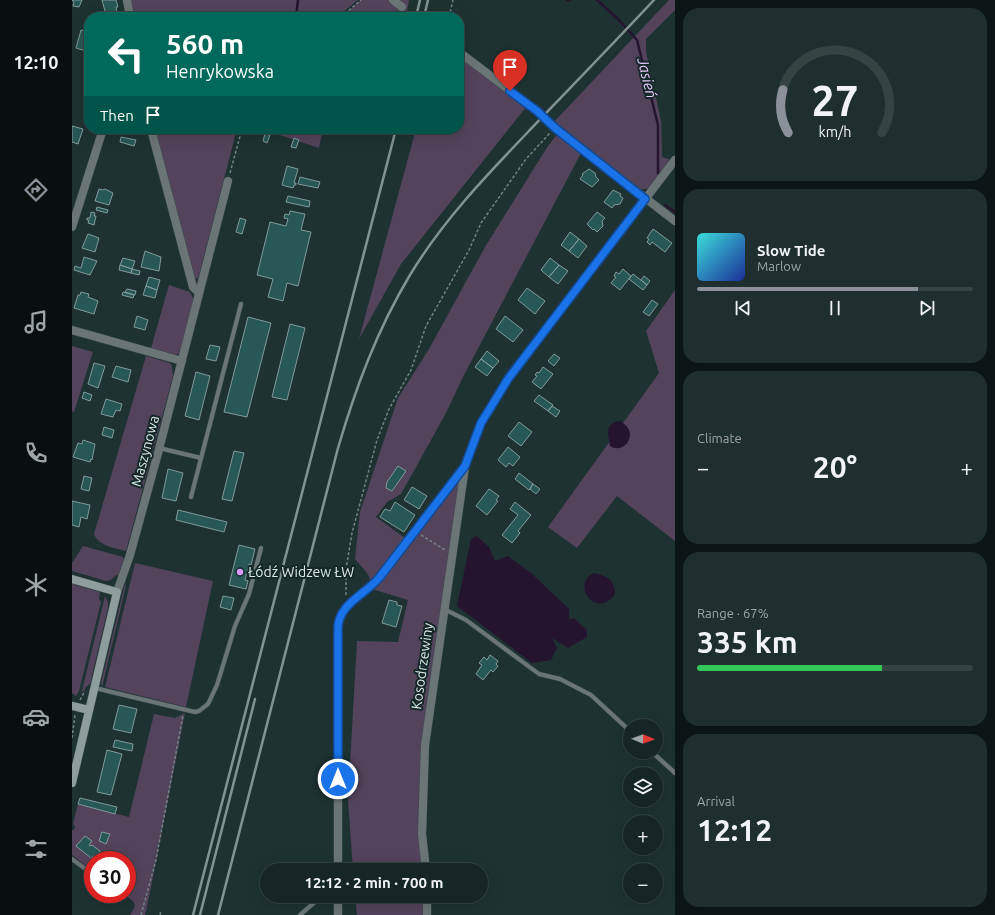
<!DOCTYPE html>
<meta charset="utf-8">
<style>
body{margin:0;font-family:Ubuntu,sans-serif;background:#1f2e2e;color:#f1f3f6;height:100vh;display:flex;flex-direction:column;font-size:15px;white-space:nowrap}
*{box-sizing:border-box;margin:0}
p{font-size:13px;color:#9ea5a7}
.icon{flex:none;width:22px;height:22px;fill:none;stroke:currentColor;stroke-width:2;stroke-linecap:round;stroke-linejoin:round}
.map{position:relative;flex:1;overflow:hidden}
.sheet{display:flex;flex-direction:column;gap:8px;padding:8px;background:#0c1515;width:320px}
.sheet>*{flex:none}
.guide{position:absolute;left:12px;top:12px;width:380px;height:122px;border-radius:16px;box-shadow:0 4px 16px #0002,0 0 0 1px #354343;background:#00695c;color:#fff;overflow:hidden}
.needle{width:26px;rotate:91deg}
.controls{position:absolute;left:551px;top:719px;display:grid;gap:8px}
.controls a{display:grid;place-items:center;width:40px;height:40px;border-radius:50%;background:#162626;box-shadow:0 4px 16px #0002,0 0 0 1px #354343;font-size:20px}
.speed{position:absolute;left:12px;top:851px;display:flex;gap:8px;font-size:20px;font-weight:700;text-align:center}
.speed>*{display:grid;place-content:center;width:52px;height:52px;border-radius:50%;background:#162626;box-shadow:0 4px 16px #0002,0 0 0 1px #354343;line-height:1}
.speed .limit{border:6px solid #d22;background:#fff;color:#111}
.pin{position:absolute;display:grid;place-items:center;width:34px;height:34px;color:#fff;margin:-41px -17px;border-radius:50% 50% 50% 0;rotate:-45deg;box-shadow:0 0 4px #0007}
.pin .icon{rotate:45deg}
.me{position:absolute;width:44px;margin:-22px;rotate:0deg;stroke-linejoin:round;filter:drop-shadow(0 0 3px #0008)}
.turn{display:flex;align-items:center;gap:14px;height:84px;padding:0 16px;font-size:18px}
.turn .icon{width:52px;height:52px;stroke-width:2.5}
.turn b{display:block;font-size:28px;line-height:34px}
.then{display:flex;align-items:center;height:38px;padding:0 16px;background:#0003;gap:8px;font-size:15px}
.big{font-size:30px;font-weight:600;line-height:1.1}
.sheet .widget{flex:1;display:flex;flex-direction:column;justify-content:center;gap:6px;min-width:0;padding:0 14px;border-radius:16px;background:#1f2e2e}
.sheet .dial{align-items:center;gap:0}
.dial svg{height:104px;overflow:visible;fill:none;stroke:#354343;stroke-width:7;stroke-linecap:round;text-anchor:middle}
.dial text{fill:#f1f3f6;stroke:none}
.song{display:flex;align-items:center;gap:12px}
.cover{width:48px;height:48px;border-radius:6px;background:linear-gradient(135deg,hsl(180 70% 55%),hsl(230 70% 35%))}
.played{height:4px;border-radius:2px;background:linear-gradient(90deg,#8c9099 80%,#354343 80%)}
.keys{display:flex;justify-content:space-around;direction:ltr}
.heat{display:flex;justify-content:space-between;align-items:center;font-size:22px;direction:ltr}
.charge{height:6px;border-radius:3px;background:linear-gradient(90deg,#34c759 67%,#354343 0)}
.trip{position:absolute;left:188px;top:863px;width:228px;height:40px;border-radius:20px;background:#162626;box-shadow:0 4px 16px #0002,0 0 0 1px #354343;font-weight:600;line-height:40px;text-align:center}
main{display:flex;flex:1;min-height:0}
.dock{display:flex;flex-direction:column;width:72px;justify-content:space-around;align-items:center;background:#090f0f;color:#9ea5a7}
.dock .icon{width:28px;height:28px}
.dock .active{color:#8c9099}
.dock b{font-size:18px;color:#f1f3f6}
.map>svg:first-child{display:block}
.green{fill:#53435b}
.water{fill:#25142e}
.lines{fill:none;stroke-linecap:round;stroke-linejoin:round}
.stream{stroke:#25142e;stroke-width:2.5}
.building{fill:#275856;stroke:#829a99}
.lane-casing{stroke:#3d4f4f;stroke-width:5}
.street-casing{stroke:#3d4f4f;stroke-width:9}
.secondary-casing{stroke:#3d4f4f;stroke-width:9}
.path{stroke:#718282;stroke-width:1.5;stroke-dasharray:3 2;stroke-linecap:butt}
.lane{stroke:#6c7575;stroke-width:4}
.street{stroke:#6c7575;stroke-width:8}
.secondary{stroke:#8e9e9d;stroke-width:8}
.rail{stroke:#839292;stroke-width:2.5}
.route-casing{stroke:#114b97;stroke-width:10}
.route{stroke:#1a73e8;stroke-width:7}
.poi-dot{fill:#d89af8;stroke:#142828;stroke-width:1.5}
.labels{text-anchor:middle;stroke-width:4;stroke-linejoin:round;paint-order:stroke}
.street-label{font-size:14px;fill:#dde9e9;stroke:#142828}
.poi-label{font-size:14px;fill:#dde9e9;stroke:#142828;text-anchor:start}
.water-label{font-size:15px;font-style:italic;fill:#eac7fd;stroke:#142828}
</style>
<main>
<nav class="dock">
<b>12:10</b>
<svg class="icon active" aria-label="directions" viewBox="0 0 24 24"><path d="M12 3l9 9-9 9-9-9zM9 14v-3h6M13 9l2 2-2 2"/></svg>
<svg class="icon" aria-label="music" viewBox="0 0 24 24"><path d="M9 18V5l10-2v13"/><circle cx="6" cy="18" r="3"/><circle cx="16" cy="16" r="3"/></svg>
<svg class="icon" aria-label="phone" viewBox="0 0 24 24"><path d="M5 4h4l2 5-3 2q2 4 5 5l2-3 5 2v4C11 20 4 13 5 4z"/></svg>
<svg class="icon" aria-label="climate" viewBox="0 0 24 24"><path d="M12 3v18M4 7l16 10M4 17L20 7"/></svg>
<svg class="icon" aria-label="car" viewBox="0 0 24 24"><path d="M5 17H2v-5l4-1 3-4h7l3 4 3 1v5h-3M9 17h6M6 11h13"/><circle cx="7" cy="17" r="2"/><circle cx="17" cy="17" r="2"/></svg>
<svg class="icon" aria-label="filters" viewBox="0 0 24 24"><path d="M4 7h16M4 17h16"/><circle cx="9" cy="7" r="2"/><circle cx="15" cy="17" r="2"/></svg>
</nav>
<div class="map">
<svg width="603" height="915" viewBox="0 0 603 915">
<rect width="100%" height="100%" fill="#1e3232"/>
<path class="green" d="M58 0H286L265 17H62Z
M289 0H337L334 17H269Z
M597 0H603V10L574 39V52L589 121 590 157 599 160 579 186 575 189H567L514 146 509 153 391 377 374 413 329 494 315 502 304 517 337 541 393 466 353 745 354 870H281L276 800 285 641 326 642 336 600 303 590 295 573 283 559 288 512 326 398 357 349 413 247 474 149 489 129 481 123Z
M387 56 455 106 329 264 287 339 344 129H387Z
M83 129H165L126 279 122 278Z
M190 129H251L247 148Z
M97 285 118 292 121 298V304L109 352C102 359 87 351 79 348Z
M603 290V541L545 496 505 548 476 527 587 373 574 331Z
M0 346 21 352 2 412 0 411Z
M74 356 98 363 100 366 101 376 54 551C43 548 26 546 22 534Z
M11 546 51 557 52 563 47 576 44 575 39 580 34 581 0 571V563Z
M63 563 141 581 114 707 33 687Z
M0 584 28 592 27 599 29 602 7 691 4 696 0 693Z
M53 584 54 586 30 687 29 683Z
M33 596 36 602V608L18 684 14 687 9 695Z
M113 713 75 907 73 915H58L63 906 61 901 51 894H55V860H21V871L0 855V830H2L3 826 1 824 6 804 57 817 82 714 103 718Z
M283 896H355V915H285Z"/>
<path class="water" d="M549 421C551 423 554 425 556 428 563 439 550 454 538 446 536 433 532 423 549 421Z
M405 536 417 547 423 561 436 556 459 573 497 609V620L502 618 515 630V637L496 648 480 638 485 648 479 660 460 663 385 606 399 539Z
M522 573C535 576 543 580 543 594 524 621 498 584 522 573Z"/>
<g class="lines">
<path class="stream" d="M495 0H498
M525 0 545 18 565 40 586 125V173
M224 17 226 0
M593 205 603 212"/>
</g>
<path class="building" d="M0 0H10L7 7 1 6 2 2Z
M30 0H44L46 7H44L45 12 34 15Z
M9 30 17 32V52L4 48Z
M0 126 11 129 6 144 0 142Z
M193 134 198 135 195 143 191 141Z
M49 137 64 140 62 146 48 142Z
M222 138 227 140 224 148 219 147Z
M215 166 226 169 222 183H224V185H222L221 188 210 185Z
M517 169 523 173 524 177 527 180 520 187 508 179 511 175 510 174Z
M228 177 248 182 246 188 226 184Z
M27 189 31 190 33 189 41 193 37 205 23 201Z
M541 190 549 194 548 196 551 198 548 204 542 205 540 208 532 202Z
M216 196 238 201 237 207 214 202Z
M25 207 36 210 35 213 24 210Z
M218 211 233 214 229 230 239 232 226 286 215 283 211 301 196 297 201 279 185 275 198 222 214 226 216 219 212 218 213 214 217 215Z
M19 212 23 213 22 216H24L22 225 16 223 17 220H15V218H18Z
M525 212 533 218 530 221 531 226 525 232 522 229 521 230 515 224Z
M168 218 174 220 170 234 164 232Z
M581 229 600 243 593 252 580 242 578 245 575 242 577 239 575 238Z
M498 232 507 239 497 251 489 245Z
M16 234 27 238 23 252 10 248Z
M507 239 515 246 506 258 497 251Z
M73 251 89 257 87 271 69 267Z
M12 257 25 261 18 275 2 270 3 266 9 268Z
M51 258 63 261 60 269 48 265Z
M478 258 487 265 477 277 469 270Z
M48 265 60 269 59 273 47 270Z
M487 265 496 271 486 284 477 277Z
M60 269 68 271 67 275 59 273Z
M551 269 559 276 548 290 539 283 544 277 542 276 544 272 547 274Z
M561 274 575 285 571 290 557 279Z
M572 276 578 281 575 285 569 280Z
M77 277 88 280 85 290 74 286Z
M74 286 85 290 83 298 71 295Z
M455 288 473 301 463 314 446 300Z
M55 289 64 291 63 295 53 292Z
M9 292 17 294 16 297 26 301 22 314 2 308 6 295H8Z
M51 292 62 295 61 298 50 295Z
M580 300 586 304 577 316 571 312Z
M65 316 76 320 73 330 62 327Z
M433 316 451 330 441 342 424 329Z
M176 317 199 323 175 417 152 412Z
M218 324 233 328 215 400 200 397Z
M138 345 148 347 144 361 134 359Z
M415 351 427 361 421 368 409 359Z
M482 354 488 358 482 366 476 361Z
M409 359 421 368 415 376 403 367Z
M22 363 33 366 26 388 16 384Z
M44 366 59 370 56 382 40 377Z
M471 367 481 374 469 389 460 382 465 376 463 375 465 372 467 373Z
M124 372 138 376 127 420 113 416Z
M12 392 20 395 18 401 10 398Z
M467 395 481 405 476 411 462 401Z
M34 399 50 404 48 411 44 410 41 417 29 414Z
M480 406 488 411 484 417 476 411Z
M447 422 460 432 449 446 436 436Z
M32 427 42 430 40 438 30 435Z
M11 440 23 444 20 460 19 459 18 462 1 457 6 443 10 444Z
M436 447 448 457 441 466 437 463 434 467 426 460Z
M162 451 172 453 160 501 150 499Z
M326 466 334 471 320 491 314 488 315 482Z
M96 469 111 473 104 501 90 498Z
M447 473 461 484 457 490 443 479Z
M12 476 20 478 17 491 9 489Z
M461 484 468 489 464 494 458 489Z
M340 487 355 496 347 509 332 500Z
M417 489 427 496 424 500 426 501 415 515 404 506Z
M0 501 18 505 15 519 9 517 7 527 0 525Z
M323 502 343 515 332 532 308 517 313 509 318 511Z
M443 502 459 515 446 531 448 533 440 543 430 535 446 515 438 509Z
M106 510 155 522 152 532 104 520Z
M167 545 183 549 179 565 177 564 173 580 176 581 174 589 157 585Z
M151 596 162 598 159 610 148 607Z
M317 600 325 602V605L330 606 324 627 310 623Z
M418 655 426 661 424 664 426 666 421 672 419 670 411 680 404 674 410 665 407 663 412 657 415 660Z
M47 705 65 709 59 733 41 729Z
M43 740 61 744 60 751 41 747Z
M35 750 50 754 39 795 25 792Z
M8 798 45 807 43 814 6 804Z
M30 832 38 834 34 844 27 841Z
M13 836 20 841 17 845 19 846 20 845 28 851 27 853 31 856 28 860 21 856 19 858 4 846Z"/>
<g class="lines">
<defs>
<path id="lane" d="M87 448 129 458
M119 497 169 304
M372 609 394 620 467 674 488 679 519 695 558 731
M23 688 123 712 127 711 136 704 145 685 163 626 177 594 189 548
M580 752 603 773
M0 859 19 873
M228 915 244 901 253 896"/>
<path id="street" d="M55 0 58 17
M321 0 330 7
M387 52 465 111 483 128 603 221
M79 129 121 287 127 293
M0 227 31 129
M0 330 110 361
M45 592 58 555 86 453 156 181
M266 870V627C268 604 292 594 307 578L393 466 409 423 436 379 603 160
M354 870 350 834 353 745 393 467
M266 896V915
M355 915V896"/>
<path id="secondary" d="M0 579 45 592 0 783
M0 706 17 710"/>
</defs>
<use href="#lane" class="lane-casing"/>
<use href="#street" class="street-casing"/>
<use href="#secondary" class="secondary-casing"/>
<path class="path" d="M336 12 349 17
M269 17 289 0
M377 17 381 0
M158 173 170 129
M349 535 373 550
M274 595V569L280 533 305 440 317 409 339 370 354 326 397 250 409 223 454 159 478 133
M8 700 13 691
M0 738 3 715
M69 915 84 860 111 715
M88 915 89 910"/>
<use href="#lane" class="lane"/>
<use href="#street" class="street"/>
<use href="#secondary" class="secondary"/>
<path class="rail" d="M344 17 348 0
M352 17 356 0
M121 915 324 129
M128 915 183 699
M146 915 266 448C284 387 305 330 338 275 370 222 412 178 455 133 497 89 540 45 582 0"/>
</g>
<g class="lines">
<defs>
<path id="route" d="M266 779V626C268 604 292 595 307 578L393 466 409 423 436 379 573 199 483 128 465 111 438 91"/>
</defs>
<use href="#route" class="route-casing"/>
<use href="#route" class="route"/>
</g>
<circle class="poi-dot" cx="168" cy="572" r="4"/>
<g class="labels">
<g class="street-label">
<text transform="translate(73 451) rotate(-75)" y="5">Maszynowa</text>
<text transform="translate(350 666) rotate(-82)" y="5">Kosodrzewiny</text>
</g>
<g class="poi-label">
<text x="176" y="577">Łódź Widzew ŁW</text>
</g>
<g class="water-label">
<text transform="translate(575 78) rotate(76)" y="5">Jasień</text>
</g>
</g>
</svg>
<div class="controls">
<a><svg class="needle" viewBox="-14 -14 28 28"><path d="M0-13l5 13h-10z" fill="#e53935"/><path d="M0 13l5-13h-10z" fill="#9ea5a7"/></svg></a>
<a><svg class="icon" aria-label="layers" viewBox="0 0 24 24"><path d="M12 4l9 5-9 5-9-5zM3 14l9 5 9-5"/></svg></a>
<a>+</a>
<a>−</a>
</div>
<div class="speed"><div class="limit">30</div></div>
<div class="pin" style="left:438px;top:91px;background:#d93025"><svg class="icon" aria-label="arrive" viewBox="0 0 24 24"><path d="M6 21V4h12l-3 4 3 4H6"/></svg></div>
<svg class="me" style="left:266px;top:779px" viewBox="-20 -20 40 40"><circle r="17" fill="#1a73e8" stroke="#fff" stroke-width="3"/><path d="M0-11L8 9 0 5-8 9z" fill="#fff"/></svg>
<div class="trip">12:12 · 2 min · 700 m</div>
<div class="guide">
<div class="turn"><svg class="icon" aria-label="left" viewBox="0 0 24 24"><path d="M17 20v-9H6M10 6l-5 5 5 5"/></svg><div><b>560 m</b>Henrykowska</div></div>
<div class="then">Then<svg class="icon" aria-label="arrive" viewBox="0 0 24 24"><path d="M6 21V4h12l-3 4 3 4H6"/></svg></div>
</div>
</div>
<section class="sheet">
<div class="widget dial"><svg viewBox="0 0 100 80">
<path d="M14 69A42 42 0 1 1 86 69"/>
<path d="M14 69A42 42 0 0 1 10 36" stroke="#8c9099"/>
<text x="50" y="56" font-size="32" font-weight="700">27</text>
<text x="50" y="72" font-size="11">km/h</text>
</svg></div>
<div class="widget">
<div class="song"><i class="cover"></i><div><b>Slow Tide</b><p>Marlow</p></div></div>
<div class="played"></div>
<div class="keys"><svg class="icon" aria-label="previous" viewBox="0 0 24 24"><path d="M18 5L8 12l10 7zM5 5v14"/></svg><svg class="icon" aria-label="pause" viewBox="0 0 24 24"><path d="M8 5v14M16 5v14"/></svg><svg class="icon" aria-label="next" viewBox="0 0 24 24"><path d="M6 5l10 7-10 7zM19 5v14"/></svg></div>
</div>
<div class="widget"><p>Climate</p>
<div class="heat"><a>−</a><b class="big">20°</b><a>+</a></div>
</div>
<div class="widget"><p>Range · 67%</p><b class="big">335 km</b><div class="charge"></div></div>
<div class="widget"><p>Arrival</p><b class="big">12:12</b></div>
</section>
</main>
